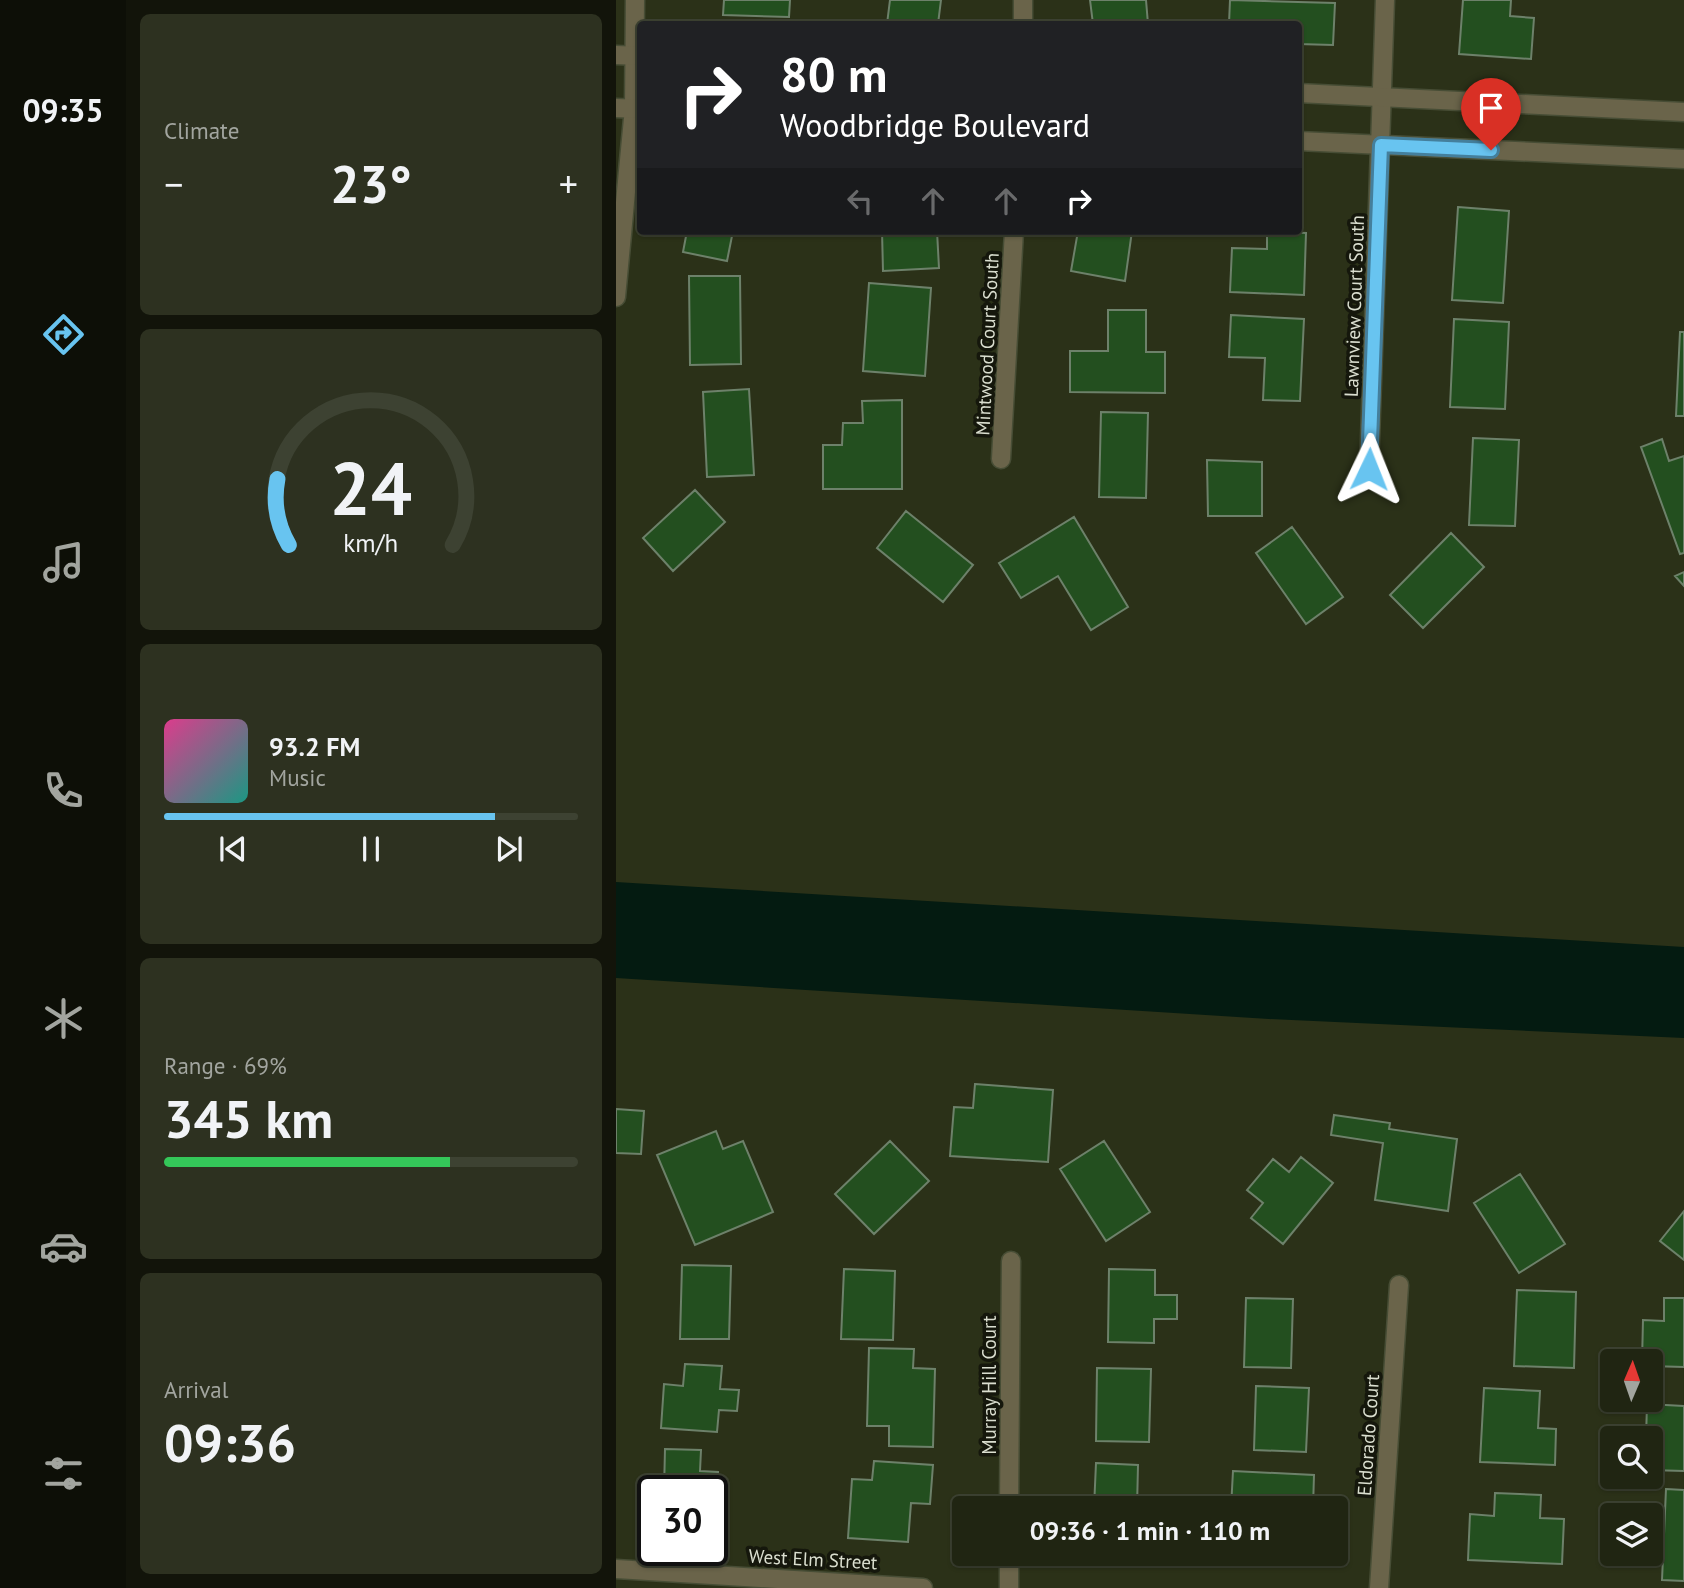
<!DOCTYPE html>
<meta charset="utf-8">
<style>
body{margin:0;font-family:"PT Sans",sans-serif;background:#2d3120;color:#f1f3f6;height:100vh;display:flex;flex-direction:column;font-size:26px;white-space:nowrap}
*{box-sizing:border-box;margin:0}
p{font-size:23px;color:#a2a59f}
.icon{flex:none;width:38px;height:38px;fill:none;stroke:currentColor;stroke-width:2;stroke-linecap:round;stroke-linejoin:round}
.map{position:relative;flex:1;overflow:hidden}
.panel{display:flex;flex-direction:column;gap:14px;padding:14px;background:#12140a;width:490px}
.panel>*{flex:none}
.guide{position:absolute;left:21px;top:21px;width:665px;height:214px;border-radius:7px;box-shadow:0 2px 5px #0004,0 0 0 2px #3d4232;background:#202124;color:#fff;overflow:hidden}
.needle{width:46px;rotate:2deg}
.tools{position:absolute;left:984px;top:1349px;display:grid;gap:14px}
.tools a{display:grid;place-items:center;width:63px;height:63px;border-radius:7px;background:#202512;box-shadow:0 2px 5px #0004,0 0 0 2px #3d4232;font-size:35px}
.speed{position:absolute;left:21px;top:1475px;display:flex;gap:14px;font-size:35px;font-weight:700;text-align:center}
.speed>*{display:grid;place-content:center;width:91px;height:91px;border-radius:50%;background:#202512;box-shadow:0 2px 5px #0004,0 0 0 2px #3d4232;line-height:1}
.speed .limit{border:4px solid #111;border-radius:10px;background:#fff;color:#111}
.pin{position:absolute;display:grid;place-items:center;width:60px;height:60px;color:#fff;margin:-72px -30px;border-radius:50% 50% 50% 0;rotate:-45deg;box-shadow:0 0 7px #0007}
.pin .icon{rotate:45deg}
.me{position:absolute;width:77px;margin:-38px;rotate:2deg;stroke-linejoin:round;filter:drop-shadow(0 0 5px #0008)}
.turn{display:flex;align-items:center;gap:24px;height:147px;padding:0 28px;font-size:32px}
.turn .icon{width:91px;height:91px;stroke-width:2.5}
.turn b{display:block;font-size:49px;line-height:60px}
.lanes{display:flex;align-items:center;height:66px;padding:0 28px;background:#0003;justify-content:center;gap:35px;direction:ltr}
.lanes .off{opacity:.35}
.big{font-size:52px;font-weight:700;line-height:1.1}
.panel .tile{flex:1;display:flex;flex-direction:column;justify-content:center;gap:10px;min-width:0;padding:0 24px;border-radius:10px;background:#2d3120}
.panel .dial{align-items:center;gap:0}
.dial svg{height:182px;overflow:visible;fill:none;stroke:#3d4232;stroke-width:7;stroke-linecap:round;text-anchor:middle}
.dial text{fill:#f1f3f6;stroke:none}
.song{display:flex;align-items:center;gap:21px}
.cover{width:84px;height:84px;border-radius:10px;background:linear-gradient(135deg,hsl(330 70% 55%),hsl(170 70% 35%))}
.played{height:7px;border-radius:4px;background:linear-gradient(90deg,#68c4f0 80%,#3d4232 80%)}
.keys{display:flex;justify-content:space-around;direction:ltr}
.heat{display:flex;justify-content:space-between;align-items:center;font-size:38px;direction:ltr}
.charge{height:10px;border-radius:5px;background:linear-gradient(90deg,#34c759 69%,#3d4232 0)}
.trip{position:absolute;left:336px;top:1496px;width:396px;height:70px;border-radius:7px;background:#202512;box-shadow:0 2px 5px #0004,0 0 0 2px #3d4232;font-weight:700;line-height:70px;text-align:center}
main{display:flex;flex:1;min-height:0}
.tabs{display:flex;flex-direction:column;width:126px;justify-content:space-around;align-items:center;background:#0d0f07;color:#a2a59f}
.tabs .icon{width:49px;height:49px}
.tabs .on{color:#68c4f0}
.tabs b{font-size:32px;color:#f1f3f6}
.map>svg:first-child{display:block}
.water{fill:#041b11}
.building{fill:#234f1f;stroke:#6d816a;stroke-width:2}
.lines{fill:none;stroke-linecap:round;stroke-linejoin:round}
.minor-casing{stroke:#474d35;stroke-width:21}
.tertiary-casing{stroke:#474d35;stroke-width:21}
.minor{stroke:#6a644a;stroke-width:18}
.tertiary{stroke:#6a644a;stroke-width:18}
.route-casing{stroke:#447f9c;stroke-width:18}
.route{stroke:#68c4f0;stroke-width:12}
.labels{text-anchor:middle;stroke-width:7;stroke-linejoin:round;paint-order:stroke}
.street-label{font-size:19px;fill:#dadecf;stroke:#15170c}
</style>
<main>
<nav class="tabs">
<b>09:35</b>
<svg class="icon on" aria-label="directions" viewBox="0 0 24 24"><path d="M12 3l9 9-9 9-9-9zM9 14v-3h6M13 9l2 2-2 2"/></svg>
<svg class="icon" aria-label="music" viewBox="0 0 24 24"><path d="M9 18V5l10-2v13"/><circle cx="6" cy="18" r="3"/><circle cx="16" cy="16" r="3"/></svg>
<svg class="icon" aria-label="phone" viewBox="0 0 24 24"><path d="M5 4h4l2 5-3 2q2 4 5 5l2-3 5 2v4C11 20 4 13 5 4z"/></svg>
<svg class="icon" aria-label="climate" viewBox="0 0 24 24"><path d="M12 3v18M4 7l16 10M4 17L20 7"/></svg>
<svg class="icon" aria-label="car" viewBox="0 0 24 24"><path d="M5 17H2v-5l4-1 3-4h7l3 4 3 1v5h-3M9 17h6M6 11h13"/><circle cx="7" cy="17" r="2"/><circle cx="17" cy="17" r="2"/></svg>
<svg class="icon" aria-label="filters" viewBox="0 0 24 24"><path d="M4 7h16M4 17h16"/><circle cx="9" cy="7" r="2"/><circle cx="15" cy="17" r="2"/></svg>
</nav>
<section class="panel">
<div class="tile"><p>Climate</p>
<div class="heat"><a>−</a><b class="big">23°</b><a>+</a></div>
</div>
<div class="tile dial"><svg viewBox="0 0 100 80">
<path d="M14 69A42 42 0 1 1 86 69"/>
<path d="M14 69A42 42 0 0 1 9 40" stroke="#68c4f0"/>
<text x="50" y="56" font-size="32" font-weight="700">24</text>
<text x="50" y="72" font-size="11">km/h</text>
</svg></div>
<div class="tile">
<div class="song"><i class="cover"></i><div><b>93.2 FM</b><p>Music</p></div></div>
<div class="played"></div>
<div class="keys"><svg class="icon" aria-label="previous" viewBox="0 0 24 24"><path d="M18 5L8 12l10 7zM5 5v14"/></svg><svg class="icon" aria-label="pause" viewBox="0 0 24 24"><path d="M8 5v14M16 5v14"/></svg><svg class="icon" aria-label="next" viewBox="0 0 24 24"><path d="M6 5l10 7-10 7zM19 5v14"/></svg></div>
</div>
<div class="tile"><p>Range · 69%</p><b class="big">345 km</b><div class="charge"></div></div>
<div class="tile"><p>Arrival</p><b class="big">09:36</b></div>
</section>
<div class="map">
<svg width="1068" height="1588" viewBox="0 0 1068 1588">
<rect width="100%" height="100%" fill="#2b3118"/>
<path class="water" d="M0 882 1068 947V1038L653 1019 0 978Z"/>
<path class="building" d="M108 0H174L173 17 107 15Z
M274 0H325L322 24H271Z
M474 0H530L532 24H477Z
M614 0 719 3 717 45 682 44V24H613Z
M847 0H895L894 16 918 18 915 59 843 54Z
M842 207 893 211 887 303 836 300Z
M71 231H117L111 261 67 252Z
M266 231H321L323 268 267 271Z
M462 231H516L509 281 455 271Z
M651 231 690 233 688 295 614 292 616 248 651 249Z
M73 276H124L125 364 74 365Z
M253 283 315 288 309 376 247 371Z
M492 310H530V352H549V393L454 392V351H492Z
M615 315 688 319 684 401 647 400 649 358 613 357Z
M838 319 893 322 889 409 834 407Z
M1064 332H1068V416H1060Z
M133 389 138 475 91 477 87 392Z
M286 400V489H207V445H226L227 423H247L246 401Z
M485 412 532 413 530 498 483 497Z
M857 438 903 440 899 526 853 525Z
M1046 439 1053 461 1068 456V553L1064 554 1025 447Z
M591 460 646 462V516H592Z
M79 490 109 522 57 571 27 538Z
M290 511 357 565 327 602 261 548Z
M458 517 512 607 475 630 442 576 405 598 383 563Z
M676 527 727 597 690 624 640 553Z
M835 533 868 567 807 628 774 595Z
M1068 572V586L1059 576Z
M359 1084 437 1090 432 1162 334 1156 338 1107 357 1108Z
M0 1109 28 1111 25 1154 0 1153Z
M718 1115 774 1123 773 1129 841 1139 832 1211 759 1200 767 1143 715 1135Z
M100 1131 107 1149 127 1141 157 1212 79 1245 41 1155Z
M274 1141 313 1181 258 1234 219 1194Z
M488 1141 534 1212 490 1241 444 1169Z
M685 1157 717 1183 667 1244 635 1218 647 1203 631 1190 657 1159 673 1172Z
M904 1174 949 1244 903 1273 858 1203Z
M1068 1211V1260L1044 1241Z
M66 1265 115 1266 113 1339H64Z
M228 1269 279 1271 277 1340 225 1339Z
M493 1269 539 1270V1295H561V1319H538V1343L492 1342Z
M901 1290 960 1292 958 1368 898 1366Z
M630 1298 677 1299 675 1368 628 1367Z
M1048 1298H1068V1367L1034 1366V1362H1026L1027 1320 1048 1321Z
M253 1348 298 1349 297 1368 319 1369 317 1447 273 1446V1426H251Z
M69 1364 106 1366 104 1389 123 1390 121 1411 103 1410 101 1432 45 1428 48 1384 67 1386Z
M481 1368 535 1369 533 1442 480 1441Z
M640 1386 693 1388 690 1452 638 1450Z
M868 1388 924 1391 922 1428 940 1429 939 1465 864 1462Z
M1031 1404 1068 1406V1471L1034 1470V1438H1030Z
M49 1449 85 1450 84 1471 102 1472 101 1514H96V1491H48Z
M258 1461 317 1465 314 1504 295 1503 292 1542 232 1538 236 1479 256 1480Z
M480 1463 522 1465 521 1508H478Z
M617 1471 698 1475 697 1508H615Z
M1050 1489 1068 1490V1581L1046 1580Z
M879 1493 925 1495 924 1518 948 1519 946 1564 852 1560 854 1514 878 1516Z
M633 1554H695V1564L633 1561Z"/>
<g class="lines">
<defs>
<path id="minor" d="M407 24V0
M0 297 18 108 19 0
M385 459 398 231
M753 469 769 0
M393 1508 395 1261
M0 1569 307 1588
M393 1588V1554
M763 1588 783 1285"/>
<path id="tertiary" d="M0 55 24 56
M682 93 1068 112
M0 108 24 109
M682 141 1068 159"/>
</defs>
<use href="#minor" class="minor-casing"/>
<use href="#tertiary" class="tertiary-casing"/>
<use href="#minor" class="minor"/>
<use href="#tertiary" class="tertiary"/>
</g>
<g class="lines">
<defs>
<path id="route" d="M753 469 765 145 875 150"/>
</defs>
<use href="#route" class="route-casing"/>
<use href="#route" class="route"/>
</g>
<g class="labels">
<g class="street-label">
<text transform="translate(738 306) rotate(-88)" y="7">Lawnview Court South</text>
<text transform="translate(371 344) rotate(-87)" y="7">Mintwood Court South</text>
<text transform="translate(373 1385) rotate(-90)" y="7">Murray Hill Court</text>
<text transform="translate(752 1435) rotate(-86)" y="7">Eldorado Court</text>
<text transform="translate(197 1559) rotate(3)" y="7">West Elm Street</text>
</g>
</g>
</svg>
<div class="tools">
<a><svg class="needle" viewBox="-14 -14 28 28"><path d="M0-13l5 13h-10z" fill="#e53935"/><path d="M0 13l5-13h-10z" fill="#a2a59f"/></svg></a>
<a><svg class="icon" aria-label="search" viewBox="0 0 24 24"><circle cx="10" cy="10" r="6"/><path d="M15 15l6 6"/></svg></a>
<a><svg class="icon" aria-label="layers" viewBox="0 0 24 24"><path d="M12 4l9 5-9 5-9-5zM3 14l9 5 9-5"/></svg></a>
</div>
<div class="speed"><div class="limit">30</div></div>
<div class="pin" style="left:875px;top:150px;background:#d93025"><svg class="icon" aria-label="arrive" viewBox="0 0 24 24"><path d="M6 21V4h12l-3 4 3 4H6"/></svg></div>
<svg class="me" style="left:753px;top:469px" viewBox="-20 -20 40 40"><path d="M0-17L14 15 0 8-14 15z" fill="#68c4f0" stroke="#fff" stroke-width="4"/></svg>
<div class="trip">09:36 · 1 min · 110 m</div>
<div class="guide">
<div class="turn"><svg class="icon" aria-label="right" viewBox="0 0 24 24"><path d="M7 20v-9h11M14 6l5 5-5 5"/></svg><div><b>80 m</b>Woodbridge Boulevard</div></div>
<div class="lanes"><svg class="icon off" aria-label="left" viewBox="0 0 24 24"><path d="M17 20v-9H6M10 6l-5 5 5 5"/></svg><svg class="icon off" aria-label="ahead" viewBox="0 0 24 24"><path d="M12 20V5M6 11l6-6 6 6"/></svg><svg class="icon off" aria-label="ahead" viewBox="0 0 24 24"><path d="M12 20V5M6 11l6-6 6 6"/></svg><svg class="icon" aria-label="right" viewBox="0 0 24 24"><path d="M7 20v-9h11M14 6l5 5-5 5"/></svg></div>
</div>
</div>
</main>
